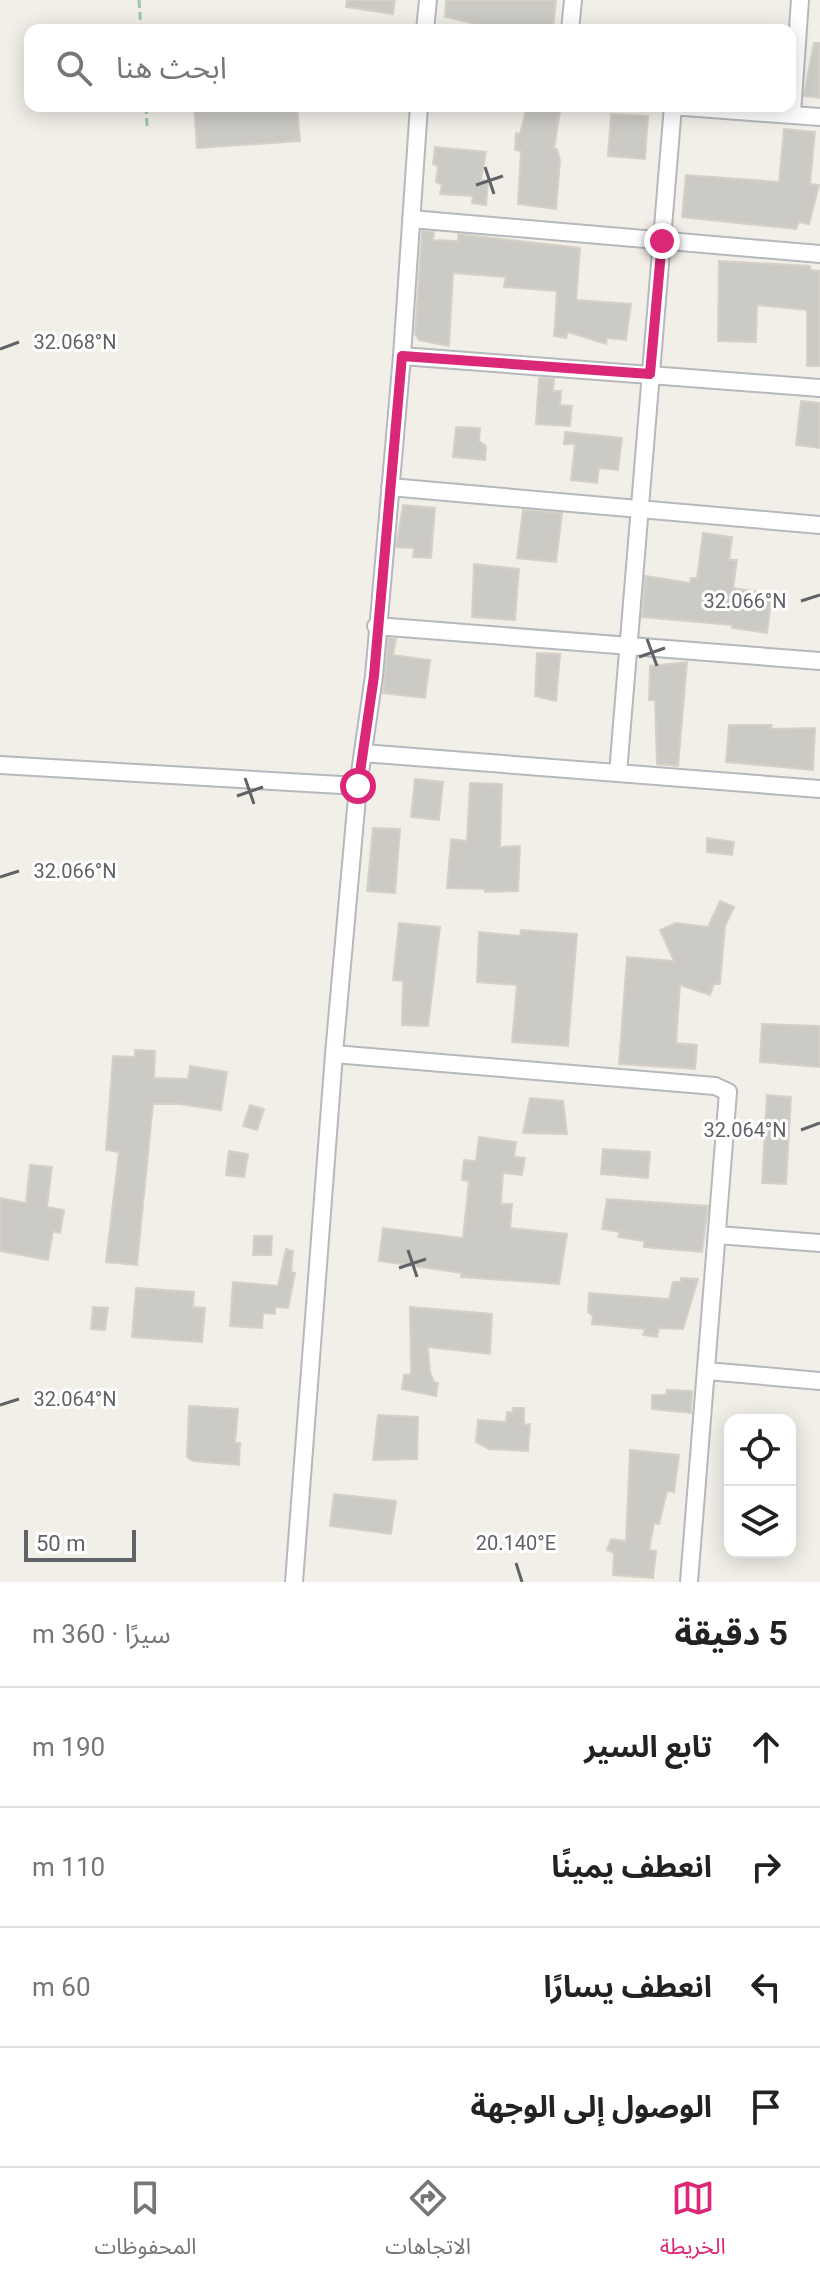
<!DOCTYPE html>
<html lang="ar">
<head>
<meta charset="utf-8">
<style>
  :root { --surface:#fff; --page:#f6f6f6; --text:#222; --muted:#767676; --line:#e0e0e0; --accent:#db2777 }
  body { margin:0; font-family:Roboto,"Noto Sans Arabic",sans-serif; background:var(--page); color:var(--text); direction:rtl }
  .controls { position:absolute; right:24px; bottom:24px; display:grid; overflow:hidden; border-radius:16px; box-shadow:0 4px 20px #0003 }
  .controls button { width:72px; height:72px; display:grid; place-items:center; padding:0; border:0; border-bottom:2px solid var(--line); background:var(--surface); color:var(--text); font:40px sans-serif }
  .scale { position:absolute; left:24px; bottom:20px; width:112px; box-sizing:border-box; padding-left:8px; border:4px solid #5f6368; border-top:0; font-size:22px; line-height:28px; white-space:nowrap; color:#5f6368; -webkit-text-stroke:6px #fff; paint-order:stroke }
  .stop { position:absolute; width:24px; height:24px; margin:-18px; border:6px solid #db2777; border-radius:50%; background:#fff }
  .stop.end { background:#db2777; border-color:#fff; box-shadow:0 2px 8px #0008 }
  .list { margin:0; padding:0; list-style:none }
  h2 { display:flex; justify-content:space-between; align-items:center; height:104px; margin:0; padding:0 32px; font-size:34px }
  h2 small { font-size:26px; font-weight:400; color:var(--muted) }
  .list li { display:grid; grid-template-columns:52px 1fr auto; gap:24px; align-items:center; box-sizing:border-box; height:120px; padding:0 32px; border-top:2px solid var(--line) }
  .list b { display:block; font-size:30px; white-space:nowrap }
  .list em { font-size:26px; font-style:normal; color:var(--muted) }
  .icon { flex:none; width:44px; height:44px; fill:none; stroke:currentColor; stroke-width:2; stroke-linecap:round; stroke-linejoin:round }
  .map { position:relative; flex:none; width:820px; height:1582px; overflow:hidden; direction:ltr }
  .search { position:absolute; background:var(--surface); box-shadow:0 4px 20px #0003; left:24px; right:24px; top:24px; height:88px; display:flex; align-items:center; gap:20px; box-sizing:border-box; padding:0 28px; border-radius:16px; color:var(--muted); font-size:30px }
  .sheet { height:584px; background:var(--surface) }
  nav { display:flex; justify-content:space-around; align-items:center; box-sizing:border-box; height:112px; border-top:2px solid var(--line); background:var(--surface); font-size:22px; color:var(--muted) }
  nav a { display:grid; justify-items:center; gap:4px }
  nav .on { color:var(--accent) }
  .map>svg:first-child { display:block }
  .building { fill:#cccac5; stroke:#d6d1c6; stroke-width:2 }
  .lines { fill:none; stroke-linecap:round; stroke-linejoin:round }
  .street-casing { stroke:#b5b8bc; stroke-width:20 }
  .path { stroke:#9cc7a9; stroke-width:3; stroke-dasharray:8 4; stroke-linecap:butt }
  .street { stroke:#fff; stroke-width:16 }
  .route { stroke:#db2777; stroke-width:10 }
  .ticks { fill:none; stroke:#5f6368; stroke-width:3 }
  .ticks-label { font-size:20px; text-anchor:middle; fill:#5f6368; stroke:#fff; stroke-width:6; stroke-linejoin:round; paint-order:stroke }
</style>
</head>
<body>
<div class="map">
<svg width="820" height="1582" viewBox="0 0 820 1582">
  <rect width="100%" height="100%" fill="#f1efe8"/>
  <path class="building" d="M 347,0 L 395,0 L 393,14 L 346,7 Z
    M 446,0 L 556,0 L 553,30 L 495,28 L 445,17 Z
    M 814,43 L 820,43 L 820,98 L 804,96 Z
    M 194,106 L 297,106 L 300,141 L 197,148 Z
    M 527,106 L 560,111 L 554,149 L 557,149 L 560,160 L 556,209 L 518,204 L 521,151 L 515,150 L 516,133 L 520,134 Z
    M 611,114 L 648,116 L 645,159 L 608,156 Z
    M 784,129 L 815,132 L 810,184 L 819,185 L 809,224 L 799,222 L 796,229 L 682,217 L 686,175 L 779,182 Z
    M 435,147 L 486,152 L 481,180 L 488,181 L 486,205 L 472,203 L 473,196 L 440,194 L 442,185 L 436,182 L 438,166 L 433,164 Z
    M 422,231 L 434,232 L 433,240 L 458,241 L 458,234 L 580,248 L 576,300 L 631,304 L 626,340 L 607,338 L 606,344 L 568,332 L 566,338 L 554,336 L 557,291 L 504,287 L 506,277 L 453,273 L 449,346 L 419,340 L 415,334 Z
    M 719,261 L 810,266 L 810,270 L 820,271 L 820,366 L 807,366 L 807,310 L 757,305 L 756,342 L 718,341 Z
    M 539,378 L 554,379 L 553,391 L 561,391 L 560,405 L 572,406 L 570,426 L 536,424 Z
    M 801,401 L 820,403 L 820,448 L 796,445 Z
    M 456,427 L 480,428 L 479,441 L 486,446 L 485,460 L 453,457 Z
    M 565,432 L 622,438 L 618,470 L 599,468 L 597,483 L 571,480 L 575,444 L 564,444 Z
    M 403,505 L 435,508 L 431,558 L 413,557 L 414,548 L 396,547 Z
    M 523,510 L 562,513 L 556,562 L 517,558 Z
    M 703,533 L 732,537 L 729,560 L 737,560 L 733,588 L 772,594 L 767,633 L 732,628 L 732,625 L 642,617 L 645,576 L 690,583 L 691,578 L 697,578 Z
    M 474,564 L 519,569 L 515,620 L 472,617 Z
    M 388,638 L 396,639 L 393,655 L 430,660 L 425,698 L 383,693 Z
    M 537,653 L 560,654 L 556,701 L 535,696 Z
    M 687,662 L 678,766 L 657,764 L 655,700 L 649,700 L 650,666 Z
    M 729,725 L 772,725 L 771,729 L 815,728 L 813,770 L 726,762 Z
    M 415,779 L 443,782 L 439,820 L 411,817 Z
    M 470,783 L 502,784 L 500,847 L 520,846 L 518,891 L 485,892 L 485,889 L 447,888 L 451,839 L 467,841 Z
    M 373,828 L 400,829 L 395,893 L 367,891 Z
    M 707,838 L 734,842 L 732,855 L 707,852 Z
    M 720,901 L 734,907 L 725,926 L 720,984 L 714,984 L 710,995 L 680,985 L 676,1043 L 697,1045 L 695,1069 L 619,1064 L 627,957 L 674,961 L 660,930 L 676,923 L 708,927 Z
    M 399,923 L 440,927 L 428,1026 L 402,1025 L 403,981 L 393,980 Z
    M 521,930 L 577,934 L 568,1046 L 512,1042 L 517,985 L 477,982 L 479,932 L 520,936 Z
    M 762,1024 L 820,1026 L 820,1067 L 760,1062 Z
    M 135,1050 L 155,1051 L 154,1078 L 188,1079 L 190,1066 L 227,1072 L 221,1110 L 179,1104 L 153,1104 L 137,1265 L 106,1262 L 119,1152 L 106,1150 L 113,1056 L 135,1057 Z
    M 767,1095 L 791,1097 L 786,1184 L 762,1183 Z
    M 530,1098 L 563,1101 L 567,1134 L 523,1133 Z
    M 250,1105 L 264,1109 L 257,1130 L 243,1126 Z
    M 479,1137 L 516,1142 L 514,1157 L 525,1158 L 522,1175 L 503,1173 L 501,1204 L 512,1204 L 510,1228 L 567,1234 L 559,1284 L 461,1277 L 462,1273 L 379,1261 L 383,1228 L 463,1238 L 469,1181 L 462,1180 L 464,1160 L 476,1161 Z
    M 603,1149 L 650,1152 L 648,1178 L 601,1174 Z
    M 229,1151 L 248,1154 L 244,1177 L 226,1175 Z
    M 30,1165 L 52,1167 L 47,1207 L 64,1210 L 60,1233 L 53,1231 L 48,1260 L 0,1251 L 0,1198 L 26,1203 Z
    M 607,1199 L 708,1206 L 702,1252 L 644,1247 L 644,1241 L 618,1237 L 620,1232 L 602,1229 Z
    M 254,1236 L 272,1236 L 271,1255 L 253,1255 Z
    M 286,1249 L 293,1251 L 291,1272 L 295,1273 L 288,1308 L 275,1307 L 275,1314 L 263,1313 L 262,1328 L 230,1326 L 233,1282 L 278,1286 Z
    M 681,1278 L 698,1279 L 683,1329 L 659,1328 L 657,1337 L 643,1335 L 645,1329 L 592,1324 L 593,1316 L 588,1312 L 589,1293 L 669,1299 L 673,1282 L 681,1282 Z
    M 136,1288 L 194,1292 L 193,1307 L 205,1308 L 202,1342 L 132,1337 Z
    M 93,1307 L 108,1308 L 105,1330 L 91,1329 Z
    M 410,1307 L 492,1314 L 490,1354 L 428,1347 L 430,1372 L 434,1382 L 438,1383 L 436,1396 L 402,1389 L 404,1375 L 411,1374 Z
    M 667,1390 L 692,1391 L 691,1413 L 652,1409 L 652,1395 L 666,1395 Z
    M 189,1406 L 238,1409 L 235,1443 L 240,1443 L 239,1465 L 193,1461 L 187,1457 Z
    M 513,1408 L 524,1408 L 524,1425 L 530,1424 L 528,1451 L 489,1449 L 476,1442 L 478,1420 L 506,1422 L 507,1412 L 512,1413 Z
    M 378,1415 L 418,1417 L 417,1459 L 373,1460 Z
    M 630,1450 L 679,1455 L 674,1492 L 667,1491 L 659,1524 L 654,1523 L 649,1550 L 656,1551 L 653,1578 L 613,1575 L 614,1553 L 607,1550 L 611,1539 L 626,1541 Z
    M 334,1494 L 396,1501 L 391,1534 L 330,1526 Z"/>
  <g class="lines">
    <defs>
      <path id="street" d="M 425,30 L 428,0
        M 570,30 L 573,0
        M 671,106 L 820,117
        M 792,113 L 800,0
        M 411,219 L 820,254
        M 402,356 L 820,388
        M 390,487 L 820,525
        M 376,626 L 820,661
        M 363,753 L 820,789
        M 0,765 L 358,786
        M 618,773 L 673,106
        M 334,1054 L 715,1086 L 728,1092 L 689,1582
        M 718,1235 L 820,1243
        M 707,1371 L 820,1381
        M 294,1582 L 334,1054 L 358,786 L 374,676 L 402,356 L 419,106"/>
    </defs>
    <use href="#street" class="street-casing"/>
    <path class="path" d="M 139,0 L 141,30
      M 146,106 L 147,126"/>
    <use href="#street" class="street"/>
  </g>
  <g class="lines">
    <path class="route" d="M 358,786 L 374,676 L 402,356 L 650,374 L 662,241"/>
  </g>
  <path class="ticks" d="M 485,167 L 494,194M 476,185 L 503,176M 0,349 L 19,342M 801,601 L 820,595M 647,639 L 657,666M 639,657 L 665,648M 245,778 L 254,804M 237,796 L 263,787M 0,877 L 19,871M 801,1130 L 820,1123M 408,1250 L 417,1277M 399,1268 L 426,1259M 0,1405 L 19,1399M 516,1563 L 522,1582"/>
  <g class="ticks-label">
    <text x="75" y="349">32.068°N</text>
    <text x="745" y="608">32.066°N</text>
    <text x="75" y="878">32.066°N</text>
    <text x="745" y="1137">32.064°N</text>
    <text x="75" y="1406">32.064°N</text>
    <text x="516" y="1550">20.140°E</text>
  </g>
</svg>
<div class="controls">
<button><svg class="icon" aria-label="locate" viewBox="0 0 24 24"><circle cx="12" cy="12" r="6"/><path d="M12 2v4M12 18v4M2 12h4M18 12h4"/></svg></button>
<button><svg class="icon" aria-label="layers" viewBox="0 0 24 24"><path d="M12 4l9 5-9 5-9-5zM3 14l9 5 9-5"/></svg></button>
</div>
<div class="scale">50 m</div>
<div class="stop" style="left:358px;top:786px"></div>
<div class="stop end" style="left:662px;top:241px"></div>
<div class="search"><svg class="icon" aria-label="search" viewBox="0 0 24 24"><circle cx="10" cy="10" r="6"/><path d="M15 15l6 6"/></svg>ابحث هنا</div>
</div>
<section class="sheet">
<h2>5 دقيقة<small>سيرًا · 360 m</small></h2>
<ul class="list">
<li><svg class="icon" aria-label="ahead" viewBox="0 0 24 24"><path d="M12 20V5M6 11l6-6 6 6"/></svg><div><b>تابع السير</b></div><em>190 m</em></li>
<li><svg class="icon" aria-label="right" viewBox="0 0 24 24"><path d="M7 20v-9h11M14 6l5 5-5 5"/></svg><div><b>انعطف يمينًا</b></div><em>110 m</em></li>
<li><svg class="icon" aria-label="left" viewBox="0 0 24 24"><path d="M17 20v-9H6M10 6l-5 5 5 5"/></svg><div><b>انعطف يسارًا</b></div><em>60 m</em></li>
<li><svg class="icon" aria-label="arrive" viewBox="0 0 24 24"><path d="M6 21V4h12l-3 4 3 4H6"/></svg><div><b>الوصول إلى الوجهة</b></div></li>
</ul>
</section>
<nav>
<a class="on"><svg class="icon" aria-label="map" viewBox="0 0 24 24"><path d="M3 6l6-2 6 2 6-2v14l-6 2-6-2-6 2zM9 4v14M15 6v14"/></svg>الخريطة</a>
<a><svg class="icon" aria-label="directions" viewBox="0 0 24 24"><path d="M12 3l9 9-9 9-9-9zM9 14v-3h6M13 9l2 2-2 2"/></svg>الاتجاهات</a>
<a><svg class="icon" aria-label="saved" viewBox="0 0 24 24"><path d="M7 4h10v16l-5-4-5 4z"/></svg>المحفوظات</a>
</nav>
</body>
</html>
